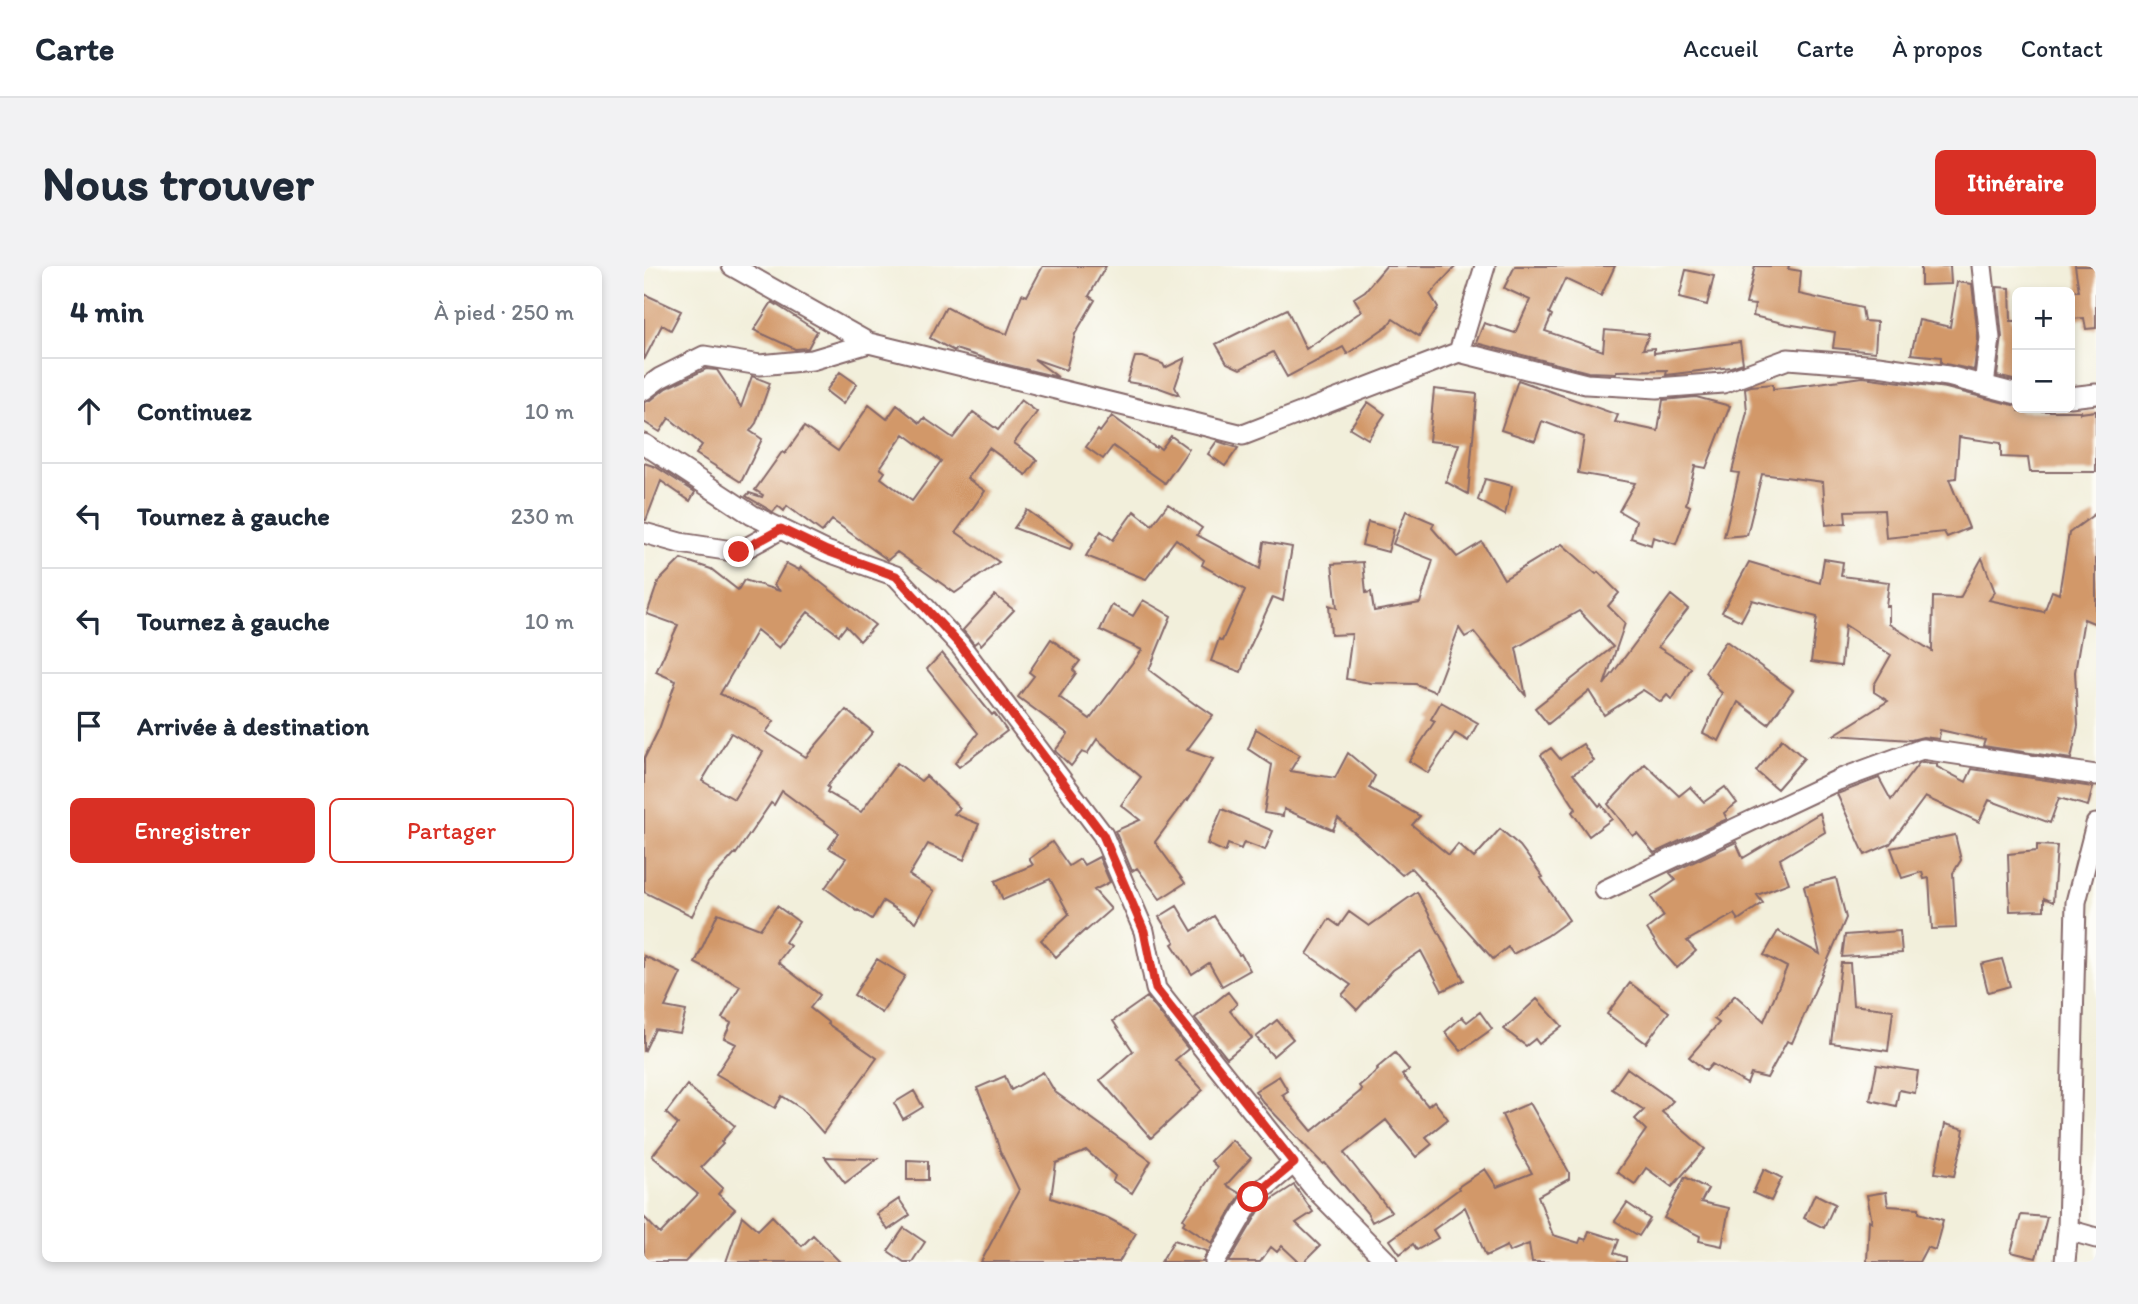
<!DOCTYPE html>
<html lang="fr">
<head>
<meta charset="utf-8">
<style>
  :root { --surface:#fff; --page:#f2f2f3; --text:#1f2937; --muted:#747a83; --line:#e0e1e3; --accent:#d93025 }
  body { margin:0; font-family:Itim,sans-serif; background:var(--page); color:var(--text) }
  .controls { position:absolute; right:21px; top:21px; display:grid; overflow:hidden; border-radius:10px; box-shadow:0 4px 10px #0003 }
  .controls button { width:63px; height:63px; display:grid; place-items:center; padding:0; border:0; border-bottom:2px solid var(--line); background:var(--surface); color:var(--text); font:35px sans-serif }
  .stop { position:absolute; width:21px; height:21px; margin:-16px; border:5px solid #d93025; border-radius:50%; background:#fff }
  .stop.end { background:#d93025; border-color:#fff; box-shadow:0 2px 7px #0008 }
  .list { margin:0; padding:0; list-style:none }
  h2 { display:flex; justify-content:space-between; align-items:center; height:91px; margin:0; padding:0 28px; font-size:30px }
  h2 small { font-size:23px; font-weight:400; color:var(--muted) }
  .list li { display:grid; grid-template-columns:46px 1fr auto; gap:21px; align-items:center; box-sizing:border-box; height:105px; padding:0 28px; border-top:2px solid var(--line) }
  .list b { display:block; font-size:26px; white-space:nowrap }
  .list em { font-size:23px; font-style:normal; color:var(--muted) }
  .actions { display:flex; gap:14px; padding:21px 28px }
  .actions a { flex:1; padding:16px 0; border:2px solid var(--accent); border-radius:10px; text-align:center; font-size:24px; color:var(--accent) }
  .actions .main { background:var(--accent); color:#fff }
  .icon { flex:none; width:38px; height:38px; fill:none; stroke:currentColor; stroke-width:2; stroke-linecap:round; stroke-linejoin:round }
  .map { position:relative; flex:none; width:1452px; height:996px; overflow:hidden; border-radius:10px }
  header { display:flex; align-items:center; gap:42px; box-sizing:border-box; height:98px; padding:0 35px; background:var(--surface); border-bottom:2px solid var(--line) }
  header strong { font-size:33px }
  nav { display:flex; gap:38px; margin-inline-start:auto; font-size:24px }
  .intro { display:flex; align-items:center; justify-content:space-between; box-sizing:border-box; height:168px; padding:0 42px }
  h1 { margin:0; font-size:49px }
  .button { padding:18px 32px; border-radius:10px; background:var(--accent); color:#fff; font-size:24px; font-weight:700 }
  main { display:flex; gap:42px; padding:0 42px }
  aside { flex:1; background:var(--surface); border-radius:10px; box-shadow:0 4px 10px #0003 }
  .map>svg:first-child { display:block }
  .building { fill:#d29869; fill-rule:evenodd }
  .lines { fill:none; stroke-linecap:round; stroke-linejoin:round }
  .minor-casing { stroke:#856869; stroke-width:23 }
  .minor { stroke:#fff; stroke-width:19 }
  .route { stroke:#d93025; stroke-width:9 }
</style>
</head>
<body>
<header>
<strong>Carte</strong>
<nav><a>Accueil</a><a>Carte</a><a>À propos</a><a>Contact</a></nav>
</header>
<div class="intro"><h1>Nous trouver</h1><a class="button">Itinéraire</a></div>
<main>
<aside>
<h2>4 min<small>À pied · 250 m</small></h2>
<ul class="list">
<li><svg class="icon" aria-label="ahead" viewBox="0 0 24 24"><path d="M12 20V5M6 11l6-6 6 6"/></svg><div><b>Continuez</b></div><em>10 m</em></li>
<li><svg class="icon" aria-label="left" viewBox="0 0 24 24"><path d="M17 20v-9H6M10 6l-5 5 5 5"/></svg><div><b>Tournez à gauche</b></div><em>230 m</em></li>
<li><svg class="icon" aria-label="left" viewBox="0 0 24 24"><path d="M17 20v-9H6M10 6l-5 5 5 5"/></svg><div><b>Tournez à gauche</b></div><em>10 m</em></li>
<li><svg class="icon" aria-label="arrive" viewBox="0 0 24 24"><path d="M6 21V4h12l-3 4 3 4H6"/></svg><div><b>Arrivée à destination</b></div></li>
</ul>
<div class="actions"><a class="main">Enregistrer</a><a>Partager</a></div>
</aside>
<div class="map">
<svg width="1452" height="996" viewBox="0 0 1452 996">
  <rect width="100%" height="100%" fill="#fdfcf7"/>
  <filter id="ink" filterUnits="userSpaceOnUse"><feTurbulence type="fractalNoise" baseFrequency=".0143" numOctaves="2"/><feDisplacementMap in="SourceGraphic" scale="14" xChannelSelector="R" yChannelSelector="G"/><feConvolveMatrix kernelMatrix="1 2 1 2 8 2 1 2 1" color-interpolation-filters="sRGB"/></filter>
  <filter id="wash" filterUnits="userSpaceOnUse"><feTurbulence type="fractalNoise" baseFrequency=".00686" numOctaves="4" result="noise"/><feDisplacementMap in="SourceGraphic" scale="28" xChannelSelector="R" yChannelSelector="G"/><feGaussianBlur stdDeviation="1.57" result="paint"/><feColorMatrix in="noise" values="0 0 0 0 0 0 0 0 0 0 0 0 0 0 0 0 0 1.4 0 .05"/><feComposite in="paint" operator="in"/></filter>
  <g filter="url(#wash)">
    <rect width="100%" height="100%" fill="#f2efdb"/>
    <g id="blocks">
      <path class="building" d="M 399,0 L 462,0 L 445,30 L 451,34 L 431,68 L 422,104 L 390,93 L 414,111 L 356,97 L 311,83 L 310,85 L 286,72 L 302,41 L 340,61 L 363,68 L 378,28 L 383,30 Z
        M 742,0 L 812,0 L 786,28 L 794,41 L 775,70 L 749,53 L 743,60 L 703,88 L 699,81 L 643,111 L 629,86 L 596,103 L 583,97 L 572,78 L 643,43 L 662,83 L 718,45 L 710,32 L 721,25 Z
        M 871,0 L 971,0 L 957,30 L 921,13 L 905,47 L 908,49 L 901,65 L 959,85 L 961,64 L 1005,68 L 999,83 L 1010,82 L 1010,87 L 1096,76 L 1099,97 L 1087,101 L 1022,109 L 1023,104 L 972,105 L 972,107 L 944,106 L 832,77 L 840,57 L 871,67 L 886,34 L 860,22 Z
        M 1111,0 L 1145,0 L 1144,3 L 1157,5 L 1155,28 L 1218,42 L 1220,55 L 1233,56 L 1231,86 L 1189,82 L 1191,66 L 1143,58 L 1109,50 L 1111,39 L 1102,38 Z
        M 1277,0 L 1306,0 L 1307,18 L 1277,19 Z
        M 1431,0 L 1452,0 L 1452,62 L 1442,63 L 1440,52 L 1426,53 L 1426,25 L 1435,25 Z
        M 1042,4 L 1070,10 L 1063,39 L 1035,32 Z
        M 1313,16 L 1328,18 L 1334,72 L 1330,104 L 1297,97 L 1297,91 L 1267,88 L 1275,54 L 1306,61 Z
        M 1353,21 L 1366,22 L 1367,55 L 1373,55 L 1373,115 L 1353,110 L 1358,71 Z
        M 0,28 L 37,45 L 27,64 L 18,59 L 0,94 Z
        M 128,36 L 173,65 L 164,82 L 151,83 L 110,64 Z
        M 491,91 L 499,91 L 519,98 L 521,102 L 541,92 L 531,121 L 535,129 L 513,121 L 483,116 Z
        M 62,103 L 73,104 L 97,141 L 108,110 L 126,117 L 112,157 L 106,165 L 118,173 L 97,216 L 52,188 L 58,179 L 25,152 L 16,166 L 0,156 L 0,136 L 7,134 L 22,122 Z
        M 196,106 L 213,118 L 199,138 L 182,125 Z
        M 1219,111 L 1302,122 L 1373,140 L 1375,145 L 1436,145 L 1436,147 L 1452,145 L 1452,206 L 1386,206 L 1384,192 L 1357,191 L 1357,177 L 1315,171 L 1312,212 L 1305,213 L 1325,262 L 1303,271 L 1300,266 L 1242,272 L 1240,244 L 1201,245 L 1202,257 L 1182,259 L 1179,216 L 1118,208 L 1103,269 L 1080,271 L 1095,207 L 1088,206 L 1103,146 L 1101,122 L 1107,120 L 1129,118 L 1129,123 Z
        M 874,114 L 974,149 L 971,156 L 1014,165 L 1019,134 L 1052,131 L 1086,140 L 1062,202 L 1051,200 L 1042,238 L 1046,240 L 1032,278 L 1009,271 L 1007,279 L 987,272 L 992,255 L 975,245 L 991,217 L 934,207 L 940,171 L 898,155 L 891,175 L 857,164 Z
        M 790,123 L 833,128 L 824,228 L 802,216 L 815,178 L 785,175 Z
        M 377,134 L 393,146 L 370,177 L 393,194 L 382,209 L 345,182 L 323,212 L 341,225 L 312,266 L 355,296 L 311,327 L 253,286 L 244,294 L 188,254 L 178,266 L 143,240 L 140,245 L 134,240 L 129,246 L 102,230 L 105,227 L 118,231 L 119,229 L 111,224 L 138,186 L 141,188 L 160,161 L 194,185 L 225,139 L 243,153 L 253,139 L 276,157 L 280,152 L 309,172 L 329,146 L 354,164 ZM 260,168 L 297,195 L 268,235 L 237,212 L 241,206 L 236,202 Z
        M 724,136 L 741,148 L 724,173 L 706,162 Z
        M 468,150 L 512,182 L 513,180 L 517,183 L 527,170 L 545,183 L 521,217 L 469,180 L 459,193 L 442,181 L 454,164 L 456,166 Z
        M 573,175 L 594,182 L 581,200 L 564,188 Z
        M 0,197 L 12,201 L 51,226 L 46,235 L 17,215 L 2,254 L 0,254 Z
        M 841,213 L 868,220 L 861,249 L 834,234 Z
        M 524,238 L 558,262 L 553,269 L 616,303 L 620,276 L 648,281 L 639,335 L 629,331 L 604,385 L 597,406 L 567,395 L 575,373 L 578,375 L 601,324 L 558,299 L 560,294 L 532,273 L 502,313 L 442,290 L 457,265 L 469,274 L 490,245 L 508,259 Z
        M 383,244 L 429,277 L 426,283 L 370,262 Z
        M 762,245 L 790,257 L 788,262 L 813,291 L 838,276 L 860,313 L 918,278 L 952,308 L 954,306 L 975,327 L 964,340 L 981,357 L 960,419 L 1027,329 L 1044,343 L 1014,381 L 1047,402 L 1028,434 L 1023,429 L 1017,436 L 999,424 L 960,449 L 945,425 L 904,458 L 891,442 L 969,381 L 935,345 L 872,382 L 882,430 L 830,366 L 821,371 L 815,362 L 791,426 L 772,418 L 727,417 L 702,413 L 708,368 L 687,369 L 685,339 L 693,342 L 688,298 L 719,296 L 722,327 L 727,326 L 730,345 L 776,337 L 789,294 L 749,278 Z
        M 1452,247 L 1452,358 L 1440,353 L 1431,406 L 1434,460 L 1427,493 L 1339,480 L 1341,474 L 1296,464 L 1295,473 L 1279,471 L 1267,474 L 1190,469 L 1244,435 L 1230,426 L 1230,419 L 1247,389 L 1201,359 L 1197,400 L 1167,396 L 1173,351 L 1108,334 L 1097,355 L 1078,346 L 1105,296 L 1176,317 L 1180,293 L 1199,296 L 1197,310 L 1245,316 L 1242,340 L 1245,340 L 1245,358 L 1288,385 L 1289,331 L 1316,332 L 1338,292 L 1351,326 L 1345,334 L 1400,346 L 1408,325 L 1415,328 L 1425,267 Z
        M 724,256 L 750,263 L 744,286 L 718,279 Z
        M 37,293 L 67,303 L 94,324 L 100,314 L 136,325 L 130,319 L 142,297 L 155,304 L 157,301 L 231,359 L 216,375 L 202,360 L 195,369 L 164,346 L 135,382 L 113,364 L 76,428 L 112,444 L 130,455 L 122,466 L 162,491 L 202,444 L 229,466 L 183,520 L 185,522 L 183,526 L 217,546 L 253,497 L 277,515 L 282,510 L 316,542 L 310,548 L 335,558 L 320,594 L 284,578 L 265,609 L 290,625 L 272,656 L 239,635 L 228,653 L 214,644 L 213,645 L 181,622 L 202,592 L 185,582 L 195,567 L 138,525 L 130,539 L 127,537 L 92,588 L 91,587 L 64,617 L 48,650 L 0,626 L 0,493 L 15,463 L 32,415 L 12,406 L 34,359 L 3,348 L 14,316 ZM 87,467 L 119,486 L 90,533 L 58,515 Z
        M 351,329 L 370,344 L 337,379 L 334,375 L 330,378 L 319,364 Z
        M 499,334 L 527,350 L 505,404 L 552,439 L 553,438 L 569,449 L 543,484 L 569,493 L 544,534 L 543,533 L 511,576 L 541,617 L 516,633 L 493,602 L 488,605 L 471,565 L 496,554 L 477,539 L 497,511 L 453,473 L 443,488 L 438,486 L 427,500 L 411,485 L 424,468 L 374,431 L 390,410 L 385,406 L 407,373 L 436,395 L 429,404 L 432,407 L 415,431 L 446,453 L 498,384 L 456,364 L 468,339 L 489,350 Z
        M 1082,375 L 1149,424 L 1124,458 L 1094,436 L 1075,475 L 1059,467 L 1078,427 L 1071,421 L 1072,419 L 1061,406 Z
        M 298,387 L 348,449 L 350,447 L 363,465 L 315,501 L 311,497 L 334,467 L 283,403 Z
        M 797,436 L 834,457 L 824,475 L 811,467 L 784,507 L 765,495 L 791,455 L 787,453 Z
        M 612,463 L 656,489 L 646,505 L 691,512 L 704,487 L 731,510 L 725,522 L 776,550 L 768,559 L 805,589 L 814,578 L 830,592 L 856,563 L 876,580 L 899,611 L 897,612 L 925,654 L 903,670 L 869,688 L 864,681 L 849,693 L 767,602 L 758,609 L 694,552 L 689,564 L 640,543 L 639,550 L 620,547 L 628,499 L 604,483 Z
        M 1138,473 L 1160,492 L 1133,523 L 1112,505 Z
        M 939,478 L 950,495 L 929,508 L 955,540 L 957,538 L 968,553 L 945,570 L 928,546 L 932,543 L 897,489 L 907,482 L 916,493 Z
        M 1279,496 L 1293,498 L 1293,501 L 1322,516 L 1328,503 L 1449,521 L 1444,540 L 1415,532 L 1406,557 L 1345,534 L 1335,556 L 1281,531 L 1246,578 L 1221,589 L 1193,528 L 1235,512 L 1247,534 L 1275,497 Z
        M 1001,498 L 1035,530 L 1046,521 L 1060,536 L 1081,521 L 1093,537 L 1080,547 L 1083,553 L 1010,587 L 993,567 L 989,570 L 964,538 Z
        M 578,543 L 629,565 L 621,584 L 600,576 L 597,583 L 584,578 L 581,586 L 563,578 Z
        M 1176,547 L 1181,566 L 1136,593 L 1145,617 L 1113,629 L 1119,637 L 1094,654 L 1090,648 L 1043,675 L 1052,685 L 1033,702 L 1016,683 L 1003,663 L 1020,650 L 1007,631 L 1032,614 L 1026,607 L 1092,576 L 1099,592 Z
        M 1311,569 L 1317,594 L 1309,607 L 1312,662 L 1288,663 L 1285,612 L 1280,613 L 1278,606 L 1258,612 L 1247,582 Z
        M 408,576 L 425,600 L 436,593 L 440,599 L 455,591 L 466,616 L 450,624 L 467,643 L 442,665 L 441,664 L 412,691 L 397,674 L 425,648 L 406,613 L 359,634 L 351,615 L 389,599 L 385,593 Z
        M 1393,579 L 1413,580 L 1409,636 L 1400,632 L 1400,644 L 1366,645 L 1364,588 L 1393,585 Z
        M 1192,612 L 1202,652 L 1148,777 L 1143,775 L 1123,812 L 1107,808 L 1103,818 L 1068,798 L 1062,805 L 1045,791 L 1075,757 L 1070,753 L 1091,729 L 1120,755 L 1143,701 L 1120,689 L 1134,665 L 1176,688 L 1160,620 Z
        M 773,626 L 820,714 L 798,725 L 777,685 L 749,704 L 713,744 L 698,729 L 707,719 L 663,688 L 685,653 L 695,660 L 705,646 L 725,660 Z
        M 133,640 L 155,656 L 141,676 L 146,680 L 134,696 L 176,729 L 166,742 L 185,757 L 184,758 L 233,792 L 179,867 L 158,843 L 138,830 L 131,842 L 72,808 L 92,778 L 80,772 L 87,757 L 78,752 L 96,720 L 51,697 L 74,647 L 116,663 Z
        M 533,640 L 548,665 L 570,650 L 595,689 L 597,688 L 606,704 L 578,720 L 565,697 L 548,708 L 528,678 L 531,676 L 515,651 Z
        M 1256,665 L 1258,687 L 1198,691 L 1201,669 Z
        M 0,690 L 37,707 L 21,741 L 42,745 L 36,767 L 11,763 L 0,786 Z
        M 233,693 L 261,710 L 238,747 L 210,729 Z
        M 1358,693 L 1366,720 L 1344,726 L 1337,698 Z
        M 1197,697 L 1206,697 L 1209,739 L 1249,744 L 1244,785 L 1187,777 Z
        M 986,717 L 1025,746 L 1002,777 L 963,748 Z
        M 584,726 L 593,738 L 586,745 L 608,772 L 583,792 L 551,752 Z
        M 503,731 L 544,783 L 531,794 L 559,824 L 507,872 L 456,814 L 489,785 L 469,755 Z
        M 893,733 L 918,760 L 895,778 L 891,773 L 882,780 L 860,763 Z
        M 836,746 L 848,763 L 817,785 L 801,766 L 818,751 L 823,756 Z
        M 633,754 L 649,773 L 629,790 L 612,771 Z
        M 751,787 L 765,804 L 758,809 L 784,840 L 790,835 L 804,853 L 782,871 L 788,878 L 772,891 L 742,854 L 700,887 L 747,946 L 728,956 L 724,948 L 681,897 L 679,898 L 619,836 L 611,825 L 635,810 L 644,825 L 638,829 L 668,865 L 718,824 L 715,820 L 734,804 L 733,802 Z
        M 1233,799 L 1274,805 L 1271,827 L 1255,824 L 1252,840 L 1226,834 Z
        M 983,802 L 1029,835 L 1018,846 L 1061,883 L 1028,921 L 1002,902 L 991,918 L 973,906 L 1002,864 L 991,853 L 1000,844 L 968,823 Z
        M 399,806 L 411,826 L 507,895 L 488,927 L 469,915 L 471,910 L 443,885 L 412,897 L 407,932 L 464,952 L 492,967 L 475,996 L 337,996 L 375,924 L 356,885 L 346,853 L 333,822 L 361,810 L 367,824 Z
        M 43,819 L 91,860 L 77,876 L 79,878 L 57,901 L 79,922 L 74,928 L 91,943 L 41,996 L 0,996 L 0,951 L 16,968 L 54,928 L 8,890 L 34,858 L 22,847 Z
        M 270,825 L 279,841 L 259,853 L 250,837 Z
        M 886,837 L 925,906 L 925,913 L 894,930 L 909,969 L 935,977 L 937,972 L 942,974 L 945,965 L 975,974 L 970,987 L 982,991 L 982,996 L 888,996 L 885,978 L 865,986 L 863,980 L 842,990 L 821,941 L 789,964 L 794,972 L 773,984 L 769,978 L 756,988 L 746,974 L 815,923 L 814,921 L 841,903 L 853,921 L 888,907 L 872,879 L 858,849 Z
        M 1301,858 L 1320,863 L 1319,869 L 1320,870 L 1310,910 L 1291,907 Z
        M 588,874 L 607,892 L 582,919 L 597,928 L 568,977 L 539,958 L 541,955 L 539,953 L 573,901 L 567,895 Z
        M 181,891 L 233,893 L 201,917 Z
        M 263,894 L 284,895 L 284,914 L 263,914 Z
        M 1120,903 L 1138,912 L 1127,935 L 1109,927 Z
        M 1041,911 L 1064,923 L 1057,936 L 1085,942 L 1078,980 L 1055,975 L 1056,970 L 1020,952 Z
        M 650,919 L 669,946 L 652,957 L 676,980 L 660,996 L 655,996 L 638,980 L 633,986 L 627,981 L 616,996 L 585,996 L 618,940 Z
        M 1242,926 L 1244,940 L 1275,942 L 1275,947 L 1299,954 L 1291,984 L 1283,981 L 1275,996 L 1223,996 L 1225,954 L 1228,956 L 1223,929 Z
        M 1171,928 L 1191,938 L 1180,962 L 1160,952 Z
        M 255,933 L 266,949 L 244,964 L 233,948 Z
        M 983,937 L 1006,953 L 995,970 L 971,955 Z
        M 1377,949 L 1403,951 L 1392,992 L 1367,986 Z
        M 98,950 L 114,964 L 128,950 L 158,980 L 169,969 L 196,996 L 82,996 Z
        M 260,962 L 281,976 L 268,996 L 260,996 L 244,985 Z
        M 530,974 L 563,985 L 559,996 L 517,996 Z"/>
    </g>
  </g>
  <g filter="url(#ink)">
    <use href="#blocks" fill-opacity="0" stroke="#856869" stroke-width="2"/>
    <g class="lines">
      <defs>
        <path id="minor" d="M 88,0 L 225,77 L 599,169 L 815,86 L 942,118 L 1013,122 L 1079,117 L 1144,93 L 1234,100 L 1304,110 L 1373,128
          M 1338,0 L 1346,72 L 1340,119
          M 815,86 L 841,0
          M 0,124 L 16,112 L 60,90 L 116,99 L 168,94 L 225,77
          M 1426,131 L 1452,128
          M 0,178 L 108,249 L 182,285 L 252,310 L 316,379 L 459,569 L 500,665 L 512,723 L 669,921 L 743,996
          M 0,267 L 36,277 L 95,286 L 137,263
          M 961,624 L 1194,514 L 1278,483 L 1452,509
          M 1424,964 L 1452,972
          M 571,996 L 609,931 L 650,897
          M 1421,996 L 1424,964 L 1432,636 L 1452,558"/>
      </defs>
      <use href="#minor" class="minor-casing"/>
      <use href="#minor" class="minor"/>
    </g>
  </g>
  <g class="lines" filter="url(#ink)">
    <path class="route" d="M 95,286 L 137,263 L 183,285 L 252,310 L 316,379 L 459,569 L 500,665 L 512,723 L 650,897 L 609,931"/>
  </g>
</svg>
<div class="controls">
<button>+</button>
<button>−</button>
</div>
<div class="stop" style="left:609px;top:931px"></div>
<div class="stop end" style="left:95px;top:286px"></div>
</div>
</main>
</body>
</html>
